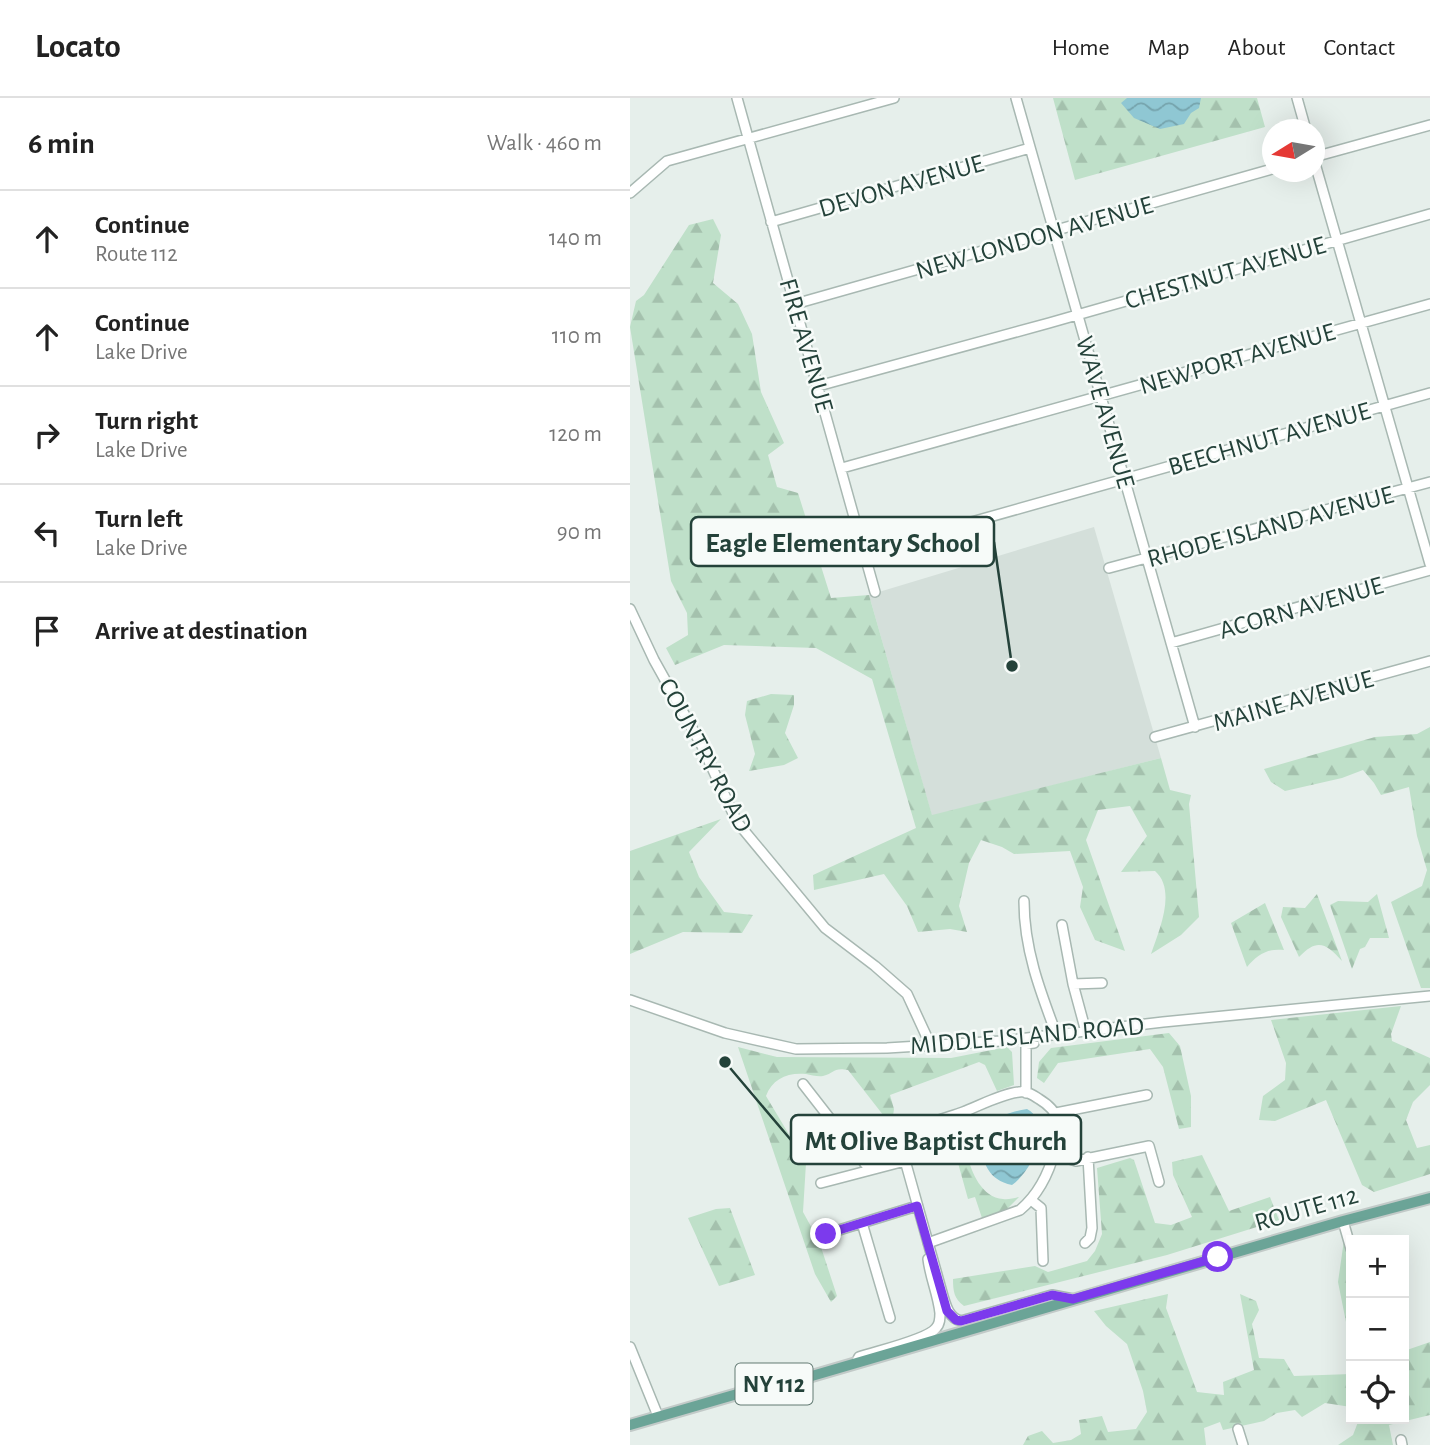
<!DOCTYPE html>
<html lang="en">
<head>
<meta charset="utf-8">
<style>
  :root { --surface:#fff; --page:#f6f6f6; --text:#222; --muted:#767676; --line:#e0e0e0 }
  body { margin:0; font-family:"Alegreya Sans",sans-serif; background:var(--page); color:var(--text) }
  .controls { position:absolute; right:21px; bottom:21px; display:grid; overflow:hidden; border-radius:0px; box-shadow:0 7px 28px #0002 }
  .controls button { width:63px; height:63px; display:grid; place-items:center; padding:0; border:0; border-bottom:2px solid var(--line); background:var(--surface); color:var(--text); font:35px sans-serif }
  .compass { position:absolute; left:632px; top:21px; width:63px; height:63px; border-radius:50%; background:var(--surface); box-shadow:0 7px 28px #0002; rotate:259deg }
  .stop { position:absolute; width:21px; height:21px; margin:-16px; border:5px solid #7c3aed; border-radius:50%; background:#fff }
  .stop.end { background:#7c3aed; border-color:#fff; box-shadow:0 2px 7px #0008 }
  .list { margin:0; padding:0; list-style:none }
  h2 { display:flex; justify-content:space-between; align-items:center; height:91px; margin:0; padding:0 28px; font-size:30px }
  h2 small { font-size:23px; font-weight:400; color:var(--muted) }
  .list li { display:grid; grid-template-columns:46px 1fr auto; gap:21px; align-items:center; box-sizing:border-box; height:98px; padding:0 28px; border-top:2px solid var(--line) }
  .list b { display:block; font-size:26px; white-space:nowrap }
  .list p { margin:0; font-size:23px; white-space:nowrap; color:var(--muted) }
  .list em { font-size:23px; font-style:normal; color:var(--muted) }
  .icon { flex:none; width:38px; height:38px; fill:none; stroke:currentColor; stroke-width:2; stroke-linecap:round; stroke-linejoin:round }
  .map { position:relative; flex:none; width:800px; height:1347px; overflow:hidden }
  header { display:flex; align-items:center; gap:42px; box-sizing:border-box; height:98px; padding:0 35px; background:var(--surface); border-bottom:2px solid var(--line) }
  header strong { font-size:33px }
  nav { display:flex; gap:38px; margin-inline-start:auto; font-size:24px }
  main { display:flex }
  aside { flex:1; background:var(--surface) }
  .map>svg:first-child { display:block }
  .built { fill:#d4dfda }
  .forest { fill:url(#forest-firs) }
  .water { fill:url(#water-waves) }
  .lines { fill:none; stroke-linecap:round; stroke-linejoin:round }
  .minor-casing { stroke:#a8b8b2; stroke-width:12 }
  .major-casing { stroke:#c2cac8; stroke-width:14 }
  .minor { stroke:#fff; stroke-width:9 }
  .major { stroke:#6ba497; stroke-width:10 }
  .route { stroke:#7c3aed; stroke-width:9 }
  .labels { text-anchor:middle; stroke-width:5; stroke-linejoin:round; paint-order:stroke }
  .shield { fill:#f7fbf9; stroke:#637a73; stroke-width:2 }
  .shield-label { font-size:24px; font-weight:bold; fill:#24423a }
  .street-label { font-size:26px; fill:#24423a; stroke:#f7fbf9 }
  .leader { fill:none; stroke:#24423a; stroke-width:2.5 }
  .callout-dot { fill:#24423a; stroke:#f7fbf9; stroke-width:2.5 }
  .callout { fill:#f7fbf9; stroke:#24423a; stroke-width:2.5 }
  .callout-label { font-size:28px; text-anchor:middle; font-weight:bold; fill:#24423a }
</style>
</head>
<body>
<header>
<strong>Locato</strong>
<nav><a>Home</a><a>Map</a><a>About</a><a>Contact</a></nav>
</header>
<main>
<aside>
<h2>6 min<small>Walk · 460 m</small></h2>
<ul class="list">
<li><svg class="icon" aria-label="ahead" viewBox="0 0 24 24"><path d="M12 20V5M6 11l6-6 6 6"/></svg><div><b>Continue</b><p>Route 112</p></div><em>140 m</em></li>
<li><svg class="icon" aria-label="ahead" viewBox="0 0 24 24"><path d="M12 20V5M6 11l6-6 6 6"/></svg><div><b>Continue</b><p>Lake Drive</p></div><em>110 m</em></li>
<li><svg class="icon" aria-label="right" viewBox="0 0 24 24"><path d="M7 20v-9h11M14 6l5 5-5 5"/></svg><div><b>Turn right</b><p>Lake Drive</p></div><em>120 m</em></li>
<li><svg class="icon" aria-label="left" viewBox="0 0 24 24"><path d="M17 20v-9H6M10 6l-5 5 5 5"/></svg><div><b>Turn left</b><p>Lake Drive</p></div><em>90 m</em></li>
<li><svg class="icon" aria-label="arrive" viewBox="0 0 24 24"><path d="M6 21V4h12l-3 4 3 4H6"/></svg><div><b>Arrive at destination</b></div></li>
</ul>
</aside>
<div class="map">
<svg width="800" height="1347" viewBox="0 0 800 1347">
  <defs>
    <pattern id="forest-firs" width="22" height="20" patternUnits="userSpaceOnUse" patternTransform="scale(1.75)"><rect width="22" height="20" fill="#bfe0c9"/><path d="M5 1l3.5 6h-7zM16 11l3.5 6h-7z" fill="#a4c1ad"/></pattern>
    <pattern id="water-waves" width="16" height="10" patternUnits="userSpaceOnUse" patternTransform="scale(1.75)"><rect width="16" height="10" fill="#8fc7d3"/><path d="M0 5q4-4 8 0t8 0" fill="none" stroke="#75a3ac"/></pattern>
  </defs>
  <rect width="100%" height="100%" fill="#e6efeb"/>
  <path class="built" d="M 464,429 L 531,660 L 302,718 L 239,497 Z"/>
  <path class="forest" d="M 423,0 L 627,0 L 635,29 L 445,82 Z
    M 83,121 L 91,137 L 83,185 L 108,206 L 122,236 L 131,294 L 154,345 L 138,357 L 147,389 L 168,395 L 201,500 L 239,497 L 302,717 L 531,660 L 540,692 L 561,697 L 559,706 L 569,819 L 551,837 L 521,856 C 529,833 547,792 525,773 L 491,774 L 517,738 L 500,708 L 468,712 L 456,742 L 495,853 L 465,842 L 450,809 L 453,789 L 440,753 L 384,756 L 372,749 L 351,742 L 339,765 L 329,808 L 337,834 L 320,831 L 288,834 L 277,808 L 254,776 L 184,792 L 183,777 L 286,730 L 242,581 L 186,550 L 94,547 L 45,567 L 36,550 L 58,537 L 57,515 L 41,483 L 0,229 L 6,203 L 14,197 L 59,127 Z
    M 141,596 L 164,597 L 164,607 L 155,635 L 168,660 L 154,667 L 119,673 L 125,656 L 115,617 L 117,603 Z
    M 800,629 L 800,890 L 791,890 L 761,804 L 792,788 L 797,772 L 787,738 L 779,689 L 751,697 L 744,685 L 733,672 L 712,680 L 655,693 L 641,684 L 634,671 L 745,639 L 787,636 Z
    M 91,721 L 59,754 L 69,779 L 94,814 L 123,817 L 112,835 L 53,834 L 0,856 L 0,753 Z
    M 687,796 L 712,863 C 696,845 687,840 669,859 L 651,819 L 653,809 L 675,810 Z
    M 747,796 L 759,840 L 740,840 L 735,849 L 730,851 L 722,871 L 700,807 L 708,803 L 738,804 Z
    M 635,805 L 654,852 C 637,850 627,857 617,869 L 601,825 Z
    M 771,908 L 761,936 L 762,943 L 800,960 L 800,987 L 783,1004 L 776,1022 L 787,1050 L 800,1047 L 800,1076 L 744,1094 L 732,1087 L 696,1002 L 645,1023 L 629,1022 L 633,998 L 655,982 L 656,965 L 641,922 Z
    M 539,935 L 550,948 L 561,998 L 561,1029 L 549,1031 L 533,969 L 520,951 L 428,965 L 414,985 L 407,980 L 409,964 L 421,950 Z
    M 108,949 L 147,959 L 321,960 L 377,949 L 382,954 L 384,987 L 367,993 L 355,967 L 349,964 L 260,997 L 264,1011 L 263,1018 L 257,1022 L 218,972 C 203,969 205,975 193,978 C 188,979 181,977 176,976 C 158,974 142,981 136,998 L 176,1065 L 173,1114 L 189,1143 L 207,1198 L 201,1204 L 185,1176 Z
    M 331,1025 C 338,1033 335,1046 337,1056 C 341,1074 352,1100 373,1101 C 378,1102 384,1100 389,1099 L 375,1113 L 352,1120 L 345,1099 L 338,1101 L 320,1036 Z
    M 572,1057 L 599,1113 L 640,1099 L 649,1122 L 537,1157 L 334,1208 C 324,1201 323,1193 323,1181 L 405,1168 L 418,1174 L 457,1163 L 465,1153 L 472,1136 L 467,1070 L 500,1060 L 504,1062 L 525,1125 L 541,1127 L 562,1119 L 543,1077 L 542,1064 Z
    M 100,1110 L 125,1177 L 89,1188 L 58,1120 L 86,1111 Z
    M 714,1142 L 721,1168 L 721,1249 L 708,1184 Z
    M 538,1196 L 536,1210 L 567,1294 L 594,1297 L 593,1284 L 624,1272 L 610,1196 L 626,1203 L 629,1212 L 622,1226 L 629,1260 L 654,1261 L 664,1278 L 721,1276 L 721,1309 L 695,1305 L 672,1319 L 665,1312 L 647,1315 L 634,1323 L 593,1332 L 590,1324 L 574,1330 L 576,1347 L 393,1347 L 398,1338 L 412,1333 L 423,1345 L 441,1342 L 451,1336 L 449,1322 L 472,1318 L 478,1334 L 506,1331 L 517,1314 L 513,1293 L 497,1246 L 476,1228 L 464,1213 Z
    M 800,1244 L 800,1317 L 759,1327 L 763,1347 L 708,1347 L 723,1337 L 728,1324 L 727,1321 L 774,1321 L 774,1253 Z"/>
  <path class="water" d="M 497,0 L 571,0 L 569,10 L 561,15 L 554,26 L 530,31 L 504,20 L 491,5 Z
    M 397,1011 C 425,1026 402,1073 382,1087 C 358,1082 353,1065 349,1042 C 358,1021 375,1015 397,1011 Z"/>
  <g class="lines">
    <defs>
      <path id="minor" d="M 107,0 L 245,494
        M 386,0 L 565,629
        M 667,0 L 676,32
        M 684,59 L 800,27
        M 684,62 L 800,466
        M 0,95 L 37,63 L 264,0
        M 141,124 L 400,50
        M 165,206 L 642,71
        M 188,288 L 419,225 L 800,116
        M 212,370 L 800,206
        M 235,454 L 800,295
        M 479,470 L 800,384
        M 0,511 L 24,562 L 72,648 L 107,724 L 195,830 L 245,868 L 277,896 L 301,948
        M 541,545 L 800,472
        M 525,639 L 800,563
        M 394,803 C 394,851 410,893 427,938
        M 432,827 L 443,886 L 456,934
        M 443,886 L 472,885
        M 0,902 L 95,935 L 166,951 L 257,950 L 371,943 L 533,924 L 800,898
        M 173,986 L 240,1072
        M 396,995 L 396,946 L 404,945
        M 426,1015 L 517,997
        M 424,1056 L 446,1063 L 519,1048 L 529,1084
        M 191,1085 L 275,1063
        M 401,1102 L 411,1110 L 413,1163
        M 713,1123 L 721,1151
        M 232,1125 L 260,1220
        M 196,1136 L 287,1108
        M 298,1145 L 390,1112 C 409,1096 419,1075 425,1052 C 432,1029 431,1014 409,1001 C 403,997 397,993 389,994 C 371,996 351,1007 333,1014 C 317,1020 296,1024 284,1036 C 276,1043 275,1056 276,1066 L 313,1198 C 316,1208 319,1220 331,1223 L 422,1197 L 443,1201
        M 455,1145 L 460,1140 L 462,1130 L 458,1059
        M 0,1249 L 28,1318
        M 226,1265 L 229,1259 C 246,1253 297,1242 306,1230 C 310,1226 310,1220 310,1215 C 308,1196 300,1179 298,1161
        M 608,1331 L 613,1347
        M 771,1342 L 772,1347"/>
      <path id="major" d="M 0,1327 L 128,1290 L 175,1280 L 713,1123 L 800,1100"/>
    </defs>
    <use href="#minor" class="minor-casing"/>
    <use href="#major" class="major-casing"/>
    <use href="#minor" class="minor"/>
    <use href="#major" class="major"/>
  </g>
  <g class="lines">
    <path class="route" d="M 196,1136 L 287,1108 L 317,1213 L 326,1222 L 331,1223 L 422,1197 L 443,1201 L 588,1159"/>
  </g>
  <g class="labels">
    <rect class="shield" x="105.5" y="1265.5" width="77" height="41" rx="5"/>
    <g class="shield-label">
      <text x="144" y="1294">NY 112</text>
    </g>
    <g class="street-label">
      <text transform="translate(271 87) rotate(-16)" y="9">DEVON AVENUE</text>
      <text transform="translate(404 139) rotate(-16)" y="9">NEW LONDON AVENUE</text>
      <text transform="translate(595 174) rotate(-16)" y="9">CHESTNUT AVENUE</text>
      <text transform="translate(177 247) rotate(74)" y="9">FIRE AVENUE</text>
      <text transform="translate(607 260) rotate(-16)" y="9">NEWPORT AVENUE</text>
      <text transform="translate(476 314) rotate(74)" y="9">WAVE AVENUE</text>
      <text transform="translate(639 340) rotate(-16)" y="9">BEECHNUT AVENUE</text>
      <text transform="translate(640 428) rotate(-15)" y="9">RHODE ISLAND AVENUE</text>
      <text transform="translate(671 509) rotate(-16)" y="9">ACORN AVENUE</text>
      <text transform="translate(663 602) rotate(-16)" y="9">MAINE AVENUE</text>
      <text transform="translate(76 657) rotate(62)" y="9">COUNTRY ROAD</text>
      <text transform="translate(397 937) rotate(-5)" y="9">MIDDLE ISLAND ROAD</text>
      <text transform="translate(676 1110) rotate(-16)" y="9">ROUTE 112</text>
    </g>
  </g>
  <path class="leader" d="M382 568L364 444M95 964L161 1042"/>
  <g class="callout-dot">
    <circle cx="382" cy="568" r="7"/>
    <circle cx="95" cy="964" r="7"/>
  </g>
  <g class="callout">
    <rect x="61" y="419" width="303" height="49" rx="7"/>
    <rect x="161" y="1017" width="290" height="49" rx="7"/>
  </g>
  <g class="callout-label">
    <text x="213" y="454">Eagle Elementary School</text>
    <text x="306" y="1052">Mt Olive Baptist Church</text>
  </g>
</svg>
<div class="controls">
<button>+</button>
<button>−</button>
<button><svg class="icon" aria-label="locate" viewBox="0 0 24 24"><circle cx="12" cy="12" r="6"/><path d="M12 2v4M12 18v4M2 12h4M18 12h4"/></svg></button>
</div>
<svg class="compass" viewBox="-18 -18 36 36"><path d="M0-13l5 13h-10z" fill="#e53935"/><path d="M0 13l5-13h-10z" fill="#767676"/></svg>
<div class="stop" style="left:588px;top:1159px"></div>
<div class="stop end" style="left:196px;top:1136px"></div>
</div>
</main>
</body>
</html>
